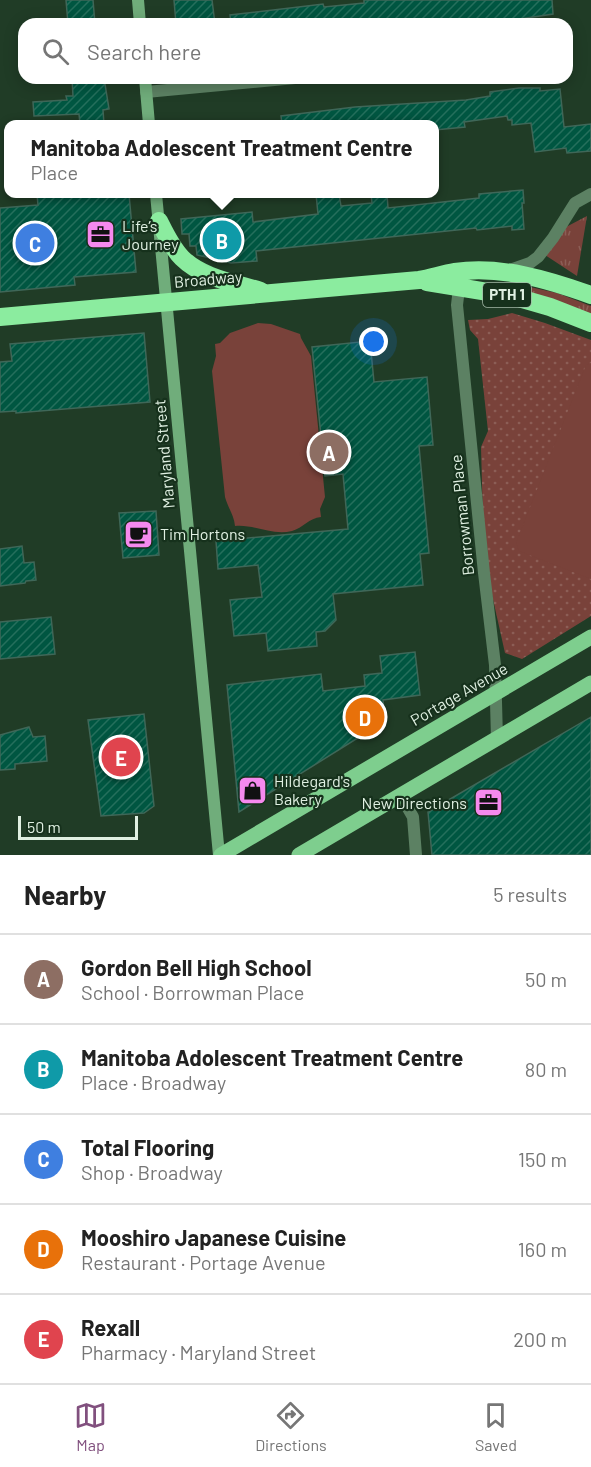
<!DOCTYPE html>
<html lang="en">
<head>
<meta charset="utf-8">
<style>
  :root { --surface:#fff; --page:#f2f2f2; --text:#222; --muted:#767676; --line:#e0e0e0; --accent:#81507e }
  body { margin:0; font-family:Barlow,sans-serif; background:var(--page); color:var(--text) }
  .scale { position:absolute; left:18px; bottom:15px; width:120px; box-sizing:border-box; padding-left:6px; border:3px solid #e0f0e2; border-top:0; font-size:16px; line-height:21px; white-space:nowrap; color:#e0f0e2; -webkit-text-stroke:4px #16311c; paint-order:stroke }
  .you { position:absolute; left:374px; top:342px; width:21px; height:21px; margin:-15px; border:4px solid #fff; border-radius:50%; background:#1a73e8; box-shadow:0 0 0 9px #1a73e833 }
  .badge { display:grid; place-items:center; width:39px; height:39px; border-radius:50%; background:var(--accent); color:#fff; font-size:20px; font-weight:700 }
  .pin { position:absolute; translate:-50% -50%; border:3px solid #fff; box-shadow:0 2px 6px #0006 }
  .popup { position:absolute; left:4px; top:120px; width:435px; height:78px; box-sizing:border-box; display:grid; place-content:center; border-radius:12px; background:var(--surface); filter:drop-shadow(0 2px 4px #0005); font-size:20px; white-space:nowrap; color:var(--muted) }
  .popup b { font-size:22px; color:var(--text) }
  .popup::after { content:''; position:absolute; left:50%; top:100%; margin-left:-12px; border:12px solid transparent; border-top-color:var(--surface) }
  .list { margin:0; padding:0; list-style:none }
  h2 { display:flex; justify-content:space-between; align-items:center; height:78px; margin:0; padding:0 24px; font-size:26px }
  h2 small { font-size:20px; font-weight:400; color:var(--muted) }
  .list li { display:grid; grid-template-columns:39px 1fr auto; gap:18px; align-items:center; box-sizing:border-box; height:90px; padding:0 24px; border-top:2px solid var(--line) }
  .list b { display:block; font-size:22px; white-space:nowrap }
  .list p { margin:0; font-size:20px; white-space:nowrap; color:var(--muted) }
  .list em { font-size:20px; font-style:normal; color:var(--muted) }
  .icon { flex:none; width:33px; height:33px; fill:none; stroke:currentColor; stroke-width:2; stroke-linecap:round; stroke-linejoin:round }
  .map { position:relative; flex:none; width:591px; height:855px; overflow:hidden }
  .search { position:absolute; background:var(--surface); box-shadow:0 3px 15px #0003; left:18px; right:18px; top:18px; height:66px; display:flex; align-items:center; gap:15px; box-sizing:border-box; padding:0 21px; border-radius:18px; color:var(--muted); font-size:22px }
  .sheet { height:528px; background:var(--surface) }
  nav { display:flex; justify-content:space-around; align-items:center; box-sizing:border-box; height:84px; border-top:2px solid var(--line); background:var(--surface); font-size:16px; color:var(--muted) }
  nav a { display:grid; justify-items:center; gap:3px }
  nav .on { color:var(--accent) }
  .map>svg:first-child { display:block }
  .grass { fill:url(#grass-tufts) }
  .park { fill:url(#park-dots) }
  .garden { fill:#79423a }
  .building { fill:url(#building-hatch); stroke:#3f6758; stroke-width:1.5 }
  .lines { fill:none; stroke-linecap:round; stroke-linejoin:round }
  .street { stroke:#5c8163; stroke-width:12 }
  .secondary { stroke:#70ad7b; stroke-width:12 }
  .primary { stroke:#7ece8e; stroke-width:15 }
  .highway { stroke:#8bec9f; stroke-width:18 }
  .labels { text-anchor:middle; stroke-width:4.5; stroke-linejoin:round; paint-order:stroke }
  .shield { fill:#16311c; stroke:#a3b7a7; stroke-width:1.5 }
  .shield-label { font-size:15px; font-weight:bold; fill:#e0f0e2 }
  .poi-label { font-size:16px; fill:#e0f0e2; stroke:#16311c; text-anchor:start }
  .street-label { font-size:16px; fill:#e0f0e2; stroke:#16311c }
</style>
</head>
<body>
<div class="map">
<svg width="591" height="855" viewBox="0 0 591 855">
  <defs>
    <pattern id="grass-tufts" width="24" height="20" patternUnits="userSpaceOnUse" patternTransform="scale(1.5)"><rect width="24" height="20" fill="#79423a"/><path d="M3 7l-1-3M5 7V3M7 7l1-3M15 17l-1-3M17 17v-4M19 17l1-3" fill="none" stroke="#8c5e56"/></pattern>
    <pattern id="park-dots" width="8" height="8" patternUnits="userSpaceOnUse" patternTransform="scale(1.5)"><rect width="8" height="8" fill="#79423a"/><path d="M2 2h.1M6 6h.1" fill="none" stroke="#8c5e56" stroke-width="1.8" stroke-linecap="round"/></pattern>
    <pattern id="building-hatch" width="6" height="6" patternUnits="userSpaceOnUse" patternTransform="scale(1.5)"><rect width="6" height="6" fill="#005641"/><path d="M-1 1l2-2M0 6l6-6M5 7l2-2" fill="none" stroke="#256f5c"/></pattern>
  </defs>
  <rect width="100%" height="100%" fill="#203c26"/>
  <path class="grass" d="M 587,216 L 577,276 L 542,253 L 566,227 Z
    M 521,285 L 557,293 L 591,306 L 591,314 L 521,290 Z"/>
  <path class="park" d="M 512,313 L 545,323 L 591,340 L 591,616 L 522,659 L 505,653 L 484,559 L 481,447 L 488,431 L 478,339 L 470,330 L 468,320 L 488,319 Z"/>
  <path class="garden" d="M 258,323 L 271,324 L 300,334 L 301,338 L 311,356 L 325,497 L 320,509 L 321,517 C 309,518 303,528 292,531 C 272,536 254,524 235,526 C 234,515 228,508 225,497 L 212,371 L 216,356 L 215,344 L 220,343 L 230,333 Z
    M 591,363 L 591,579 L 519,551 L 516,543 L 586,365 Z"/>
  <path class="building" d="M 66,0 L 93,0 L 95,24 L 68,24 Z
    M 174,0 L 212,0 L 215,24 L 176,24 Z
    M 364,0 L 552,0 L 553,14 L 506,21 L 499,20 L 458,24 L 231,24 L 230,15 L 307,6 L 323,4 L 324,7 L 364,3 Z
    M 72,78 L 104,78 L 109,109 L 103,110 L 104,124 L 80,124 L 79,114 L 34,116 L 33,102 L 67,100 L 66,96 L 73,96 Z
    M 519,88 L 540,88 L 540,91 L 560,89 L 564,127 L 591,124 L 591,151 L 567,153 L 566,148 L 535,152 L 531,123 L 512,125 L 512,120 L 508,120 L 507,116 L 464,122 L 465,127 L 435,130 L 435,124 L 282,124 L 281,116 L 355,107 L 466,100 L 490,96 L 490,92 Z
    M 523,190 L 524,203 L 522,203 L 524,229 L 512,230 L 512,226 L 477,230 L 476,228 L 256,251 L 257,261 L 231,263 L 197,255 L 196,246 L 190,246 L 189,234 L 182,234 L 181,219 L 252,212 L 253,222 L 318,214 L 316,194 L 339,194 L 341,206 L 372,203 L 371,194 L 387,194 L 388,208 L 479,198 L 479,194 Z
    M 37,194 L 67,194 L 67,197 L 129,194 L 136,272 L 74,277 L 75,285 L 0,292 L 0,208 L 38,205 Z
    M 144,333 L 150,402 L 16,413 L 16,411 L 0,412 L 0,362 L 12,361 L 10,344 Z
    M 370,341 L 374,382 L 427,377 L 433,445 L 419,446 L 429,553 L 420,554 L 423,585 L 333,594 L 336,620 L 325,631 L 316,632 L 317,646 L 268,651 L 266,633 L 234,636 L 230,600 L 262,597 L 258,565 L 218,569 L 216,541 L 348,529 L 343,474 L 325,476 L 312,347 Z
    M 156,511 L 159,555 L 123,558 L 119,513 Z
    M 22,546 L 24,563 L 34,562 L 36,580 L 26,581 L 25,583 L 0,586 L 0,549 Z
    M 51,617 L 55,654 L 0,659 L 0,622 Z
    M 415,652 L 420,695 L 383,700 L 385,721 L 239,812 L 227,685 L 321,674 L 323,691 L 365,686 L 364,675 L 382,673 L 380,656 Z
    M 144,714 L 154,806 L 144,813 L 101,816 L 88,720 Z
    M 591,717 L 591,855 L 432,855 L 428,812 Z
    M 29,727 L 33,737 L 45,736 L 47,761 L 15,764 L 15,769 L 0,770 L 0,735 Z"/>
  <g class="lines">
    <path class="street" d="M 146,92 L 295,78
      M 510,270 L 530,263 L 538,257 L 553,238 L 575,203 L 591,194
      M 459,288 L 457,305 L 484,573 L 495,665 L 497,739
      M 401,796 L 413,817 L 416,855"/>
    <path class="secondary" d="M 138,0 L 140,24
      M 145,78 L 149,124
      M 156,194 L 219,855"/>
    <path class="primary" d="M 221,855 L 591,637
      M 299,855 L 591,683"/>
    <path class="highway" d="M 159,221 C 165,233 172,248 182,258 C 202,278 235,283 261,291
      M 427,282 L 512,296 L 550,307 L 591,323
      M 0,317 L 419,280 C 431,278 443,274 455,272 C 500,265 549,280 591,295"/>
  </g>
  <defs>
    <symbol id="office-square" viewBox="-11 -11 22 22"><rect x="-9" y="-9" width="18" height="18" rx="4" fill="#f589ee" stroke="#16311c"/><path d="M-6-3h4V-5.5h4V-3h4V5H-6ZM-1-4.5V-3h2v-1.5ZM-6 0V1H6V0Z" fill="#111"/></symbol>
    <symbol id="cafe-square" viewBox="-11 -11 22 22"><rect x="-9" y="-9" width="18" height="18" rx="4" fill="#f589ee" stroke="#16311c"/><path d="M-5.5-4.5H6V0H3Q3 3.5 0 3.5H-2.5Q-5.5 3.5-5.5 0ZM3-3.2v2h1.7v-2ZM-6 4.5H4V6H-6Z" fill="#111"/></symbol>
    <symbol id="shop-square" viewBox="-11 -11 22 22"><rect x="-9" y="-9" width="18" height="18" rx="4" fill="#f589ee" stroke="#16311c"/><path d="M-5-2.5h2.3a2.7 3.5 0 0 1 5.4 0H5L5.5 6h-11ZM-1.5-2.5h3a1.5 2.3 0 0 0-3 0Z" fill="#111"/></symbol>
  </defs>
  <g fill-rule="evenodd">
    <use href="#office-square" x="84" y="218" width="33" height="33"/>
    <use href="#cafe-square" x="122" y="518" width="33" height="33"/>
    <use href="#shop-square" x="236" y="774" width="33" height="33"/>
    <use href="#office-square" x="472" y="786" width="33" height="33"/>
  </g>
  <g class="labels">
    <rect class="shield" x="483" y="283" width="48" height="24" rx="4.5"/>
    <g class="shield-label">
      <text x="507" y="300">PTH 1</text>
    </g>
    <g class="poi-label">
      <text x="122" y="232">Life’s<tspan x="122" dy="18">Journey</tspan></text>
      <text x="160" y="540">Tim Hortons</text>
      <text x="274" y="787">Hildegard's<tspan x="274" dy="18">Bakery</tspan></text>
      <text x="467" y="809" text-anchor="end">New Directions</text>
    </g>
    <g class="street-label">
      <text transform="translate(208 279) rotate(-5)" y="6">Broadway</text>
      <text transform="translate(164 454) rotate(-95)" y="6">Maryland Street</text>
      <text transform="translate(462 515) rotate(-96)" y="6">Borrowman Place</text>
      <text transform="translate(459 694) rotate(-30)" y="6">Portage Avenue</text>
    </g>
  </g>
</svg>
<div class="scale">50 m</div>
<div class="you"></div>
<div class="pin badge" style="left:329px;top:452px;background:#8d6e63">A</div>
<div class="pin badge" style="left:222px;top:240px;background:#0f9aa8">B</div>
<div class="popup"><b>Manitoba Adolescent Treatment Centre</b>Place</div>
<div class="pin badge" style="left:35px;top:243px;background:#3f7fe0">C</div>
<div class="pin badge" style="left:365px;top:717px;background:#e8710a">D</div>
<div class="pin badge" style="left:121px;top:757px;background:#e0444e">E</div>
<div class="search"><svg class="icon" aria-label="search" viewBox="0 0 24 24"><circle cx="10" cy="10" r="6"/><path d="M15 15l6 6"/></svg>Search here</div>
</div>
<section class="sheet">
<h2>Nearby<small>5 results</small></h2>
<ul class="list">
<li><span class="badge" style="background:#8d6e63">A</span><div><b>Gordon Bell High School</b><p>School · Borrowman Place</p></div><em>50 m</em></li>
<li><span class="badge" style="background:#0f9aa8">B</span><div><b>Manitoba Adolescent Treatment Centre</b><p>Place · Broadway</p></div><em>80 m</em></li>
<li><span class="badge" style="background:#3f7fe0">C</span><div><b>Total Flooring</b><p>Shop · Broadway</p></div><em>150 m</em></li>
<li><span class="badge" style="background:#e8710a">D</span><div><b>Mooshiro Japanese Cuisine</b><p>Restaurant · Portage Avenue</p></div><em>160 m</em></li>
<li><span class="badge" style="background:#e0444e">E</span><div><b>Rexall</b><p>Pharmacy · Maryland Street</p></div><em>200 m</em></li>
</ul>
</section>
<nav>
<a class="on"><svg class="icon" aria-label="map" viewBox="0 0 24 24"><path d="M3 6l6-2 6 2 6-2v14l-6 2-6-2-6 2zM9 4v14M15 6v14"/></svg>Map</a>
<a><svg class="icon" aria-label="directions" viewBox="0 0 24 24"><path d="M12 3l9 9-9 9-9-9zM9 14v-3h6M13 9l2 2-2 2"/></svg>Directions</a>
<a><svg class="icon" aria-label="saved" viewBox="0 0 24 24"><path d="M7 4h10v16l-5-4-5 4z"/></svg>Saved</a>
</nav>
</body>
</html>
